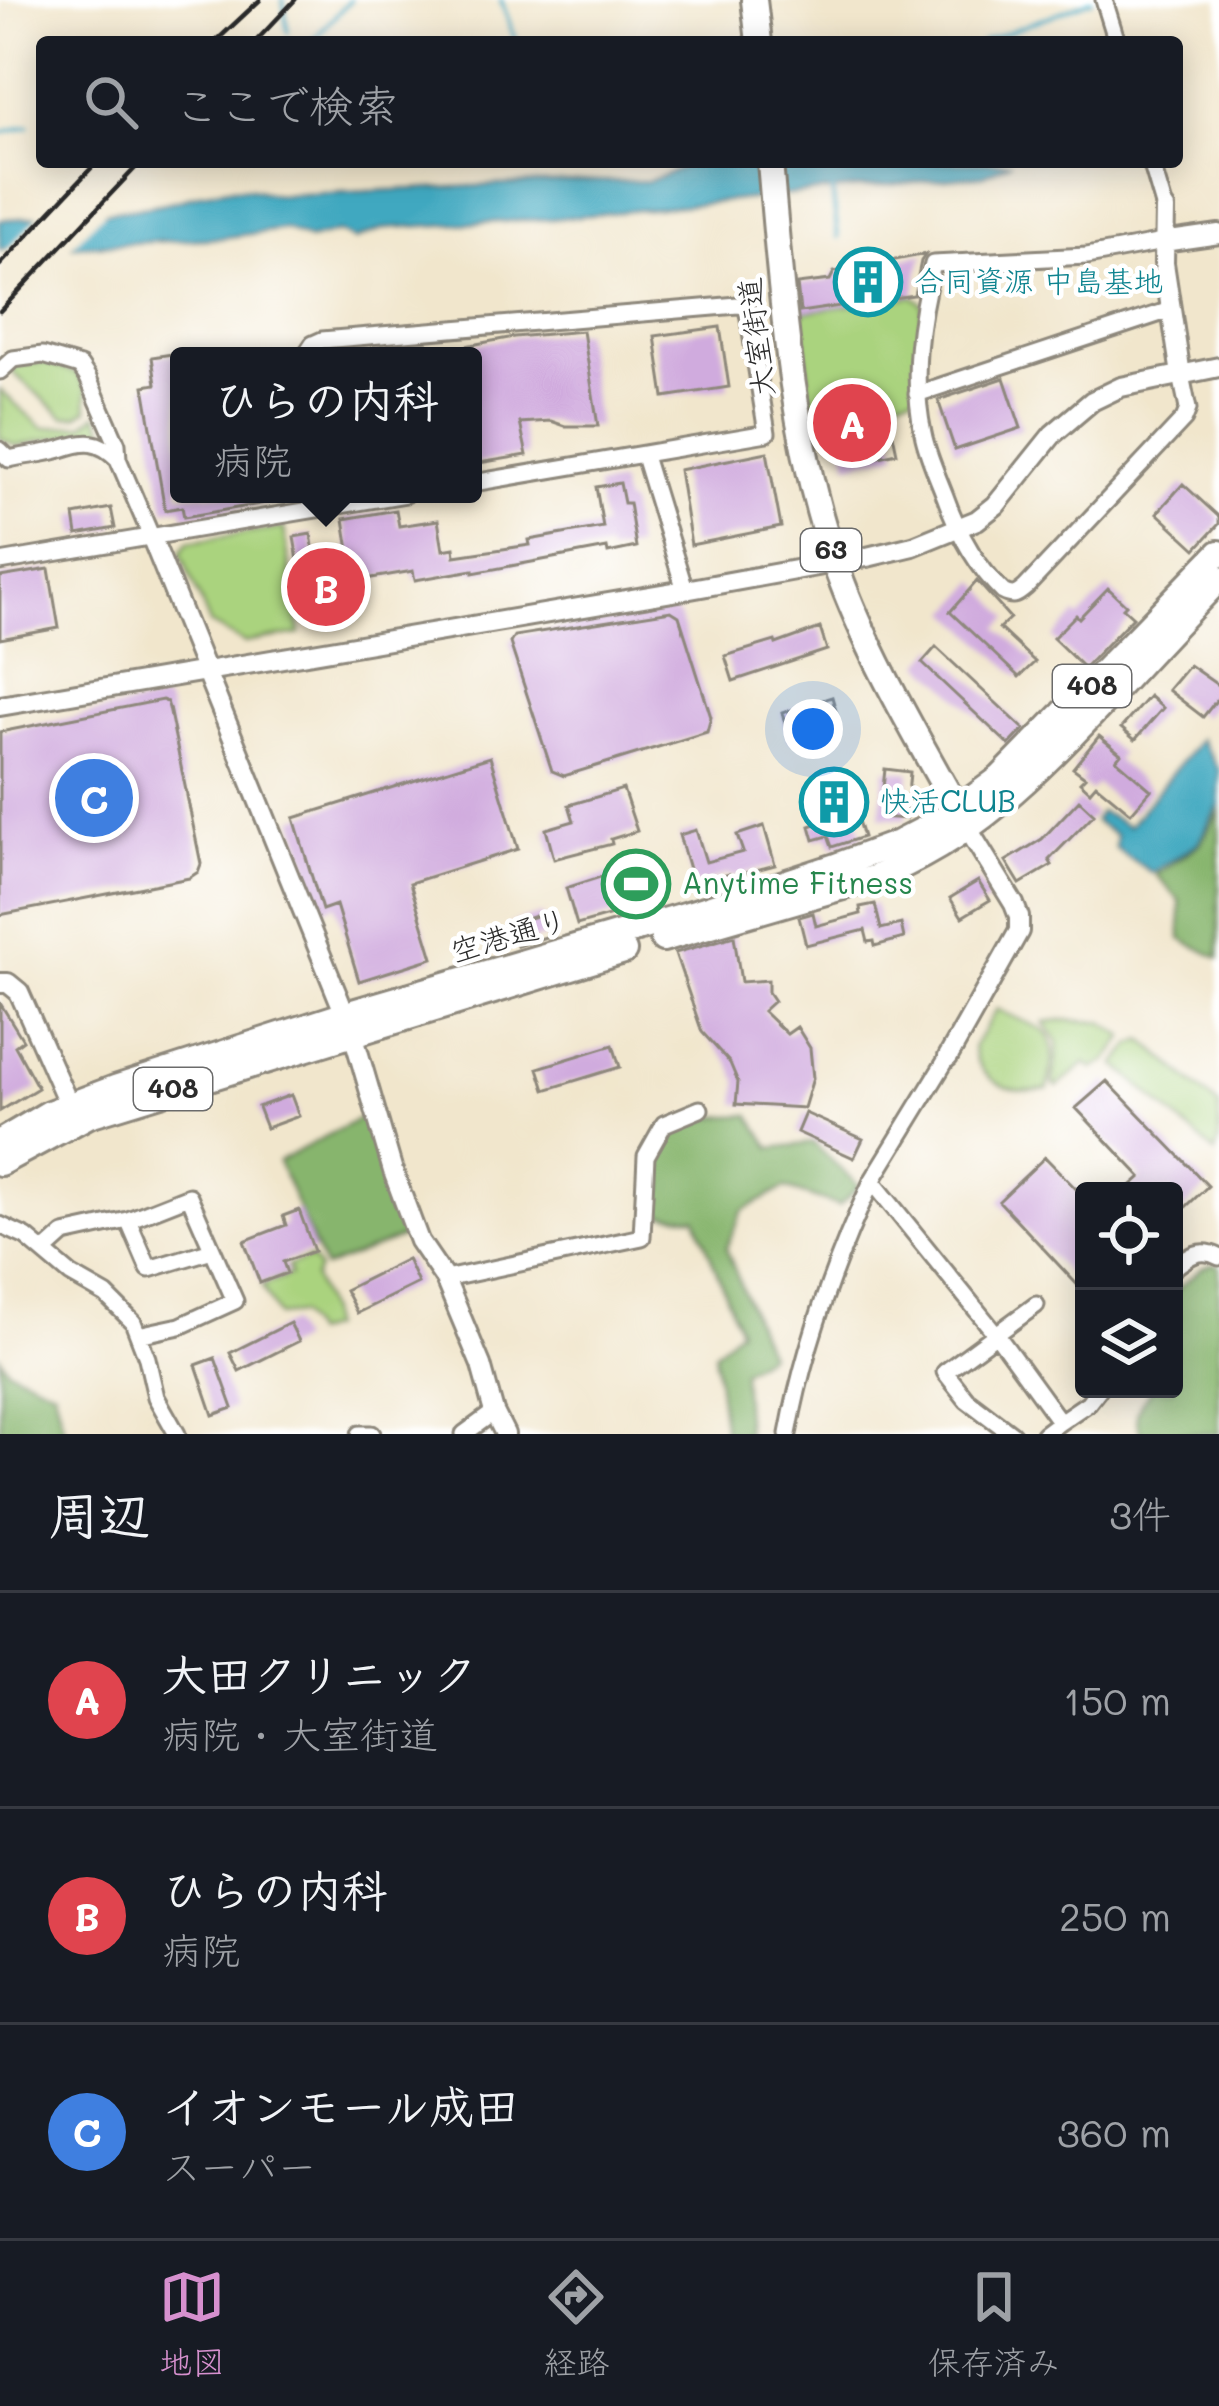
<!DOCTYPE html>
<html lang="ja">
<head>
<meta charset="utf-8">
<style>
  :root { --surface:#171b24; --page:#20242c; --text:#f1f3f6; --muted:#9ea1a6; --line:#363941; --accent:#d690ce }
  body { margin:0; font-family:Mali,"Klee One",sans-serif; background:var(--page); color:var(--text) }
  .controls { position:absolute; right:36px; bottom:36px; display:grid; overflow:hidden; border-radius:12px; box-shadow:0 6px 30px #0003 }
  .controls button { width:108px; height:108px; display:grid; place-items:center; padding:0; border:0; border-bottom:3px solid var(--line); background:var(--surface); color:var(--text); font:60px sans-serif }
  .you { position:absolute; left:813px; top:729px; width:42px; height:42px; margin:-30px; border:9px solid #fff; border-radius:50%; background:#1a73e8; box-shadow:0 0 0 18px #1a73e833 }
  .badge { display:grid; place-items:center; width:78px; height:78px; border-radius:50%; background:var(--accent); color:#fff; font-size:39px; font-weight:700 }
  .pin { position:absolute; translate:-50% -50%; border:6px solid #fff; box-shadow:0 3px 12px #0006 }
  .popup { position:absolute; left:170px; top:347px; width:312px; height:156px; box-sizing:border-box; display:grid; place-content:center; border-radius:12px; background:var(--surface); filter:drop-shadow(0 3px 9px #0005); font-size:39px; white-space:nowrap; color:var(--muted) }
  .popup b { font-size:45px; color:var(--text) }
  .popup::after { content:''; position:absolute; left:50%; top:100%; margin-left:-24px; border:24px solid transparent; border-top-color:var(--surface) }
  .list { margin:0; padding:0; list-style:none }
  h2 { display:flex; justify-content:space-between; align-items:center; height:156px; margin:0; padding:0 48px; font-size:51px }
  h2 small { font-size:39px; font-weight:400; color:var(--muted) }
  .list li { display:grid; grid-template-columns:78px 1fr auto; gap:36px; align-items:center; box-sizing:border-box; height:216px; padding:0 48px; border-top:3px solid var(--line) }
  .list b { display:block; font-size:45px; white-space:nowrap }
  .list p { margin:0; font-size:39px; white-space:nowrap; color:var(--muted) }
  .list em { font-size:39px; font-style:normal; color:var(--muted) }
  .icon { flex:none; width:66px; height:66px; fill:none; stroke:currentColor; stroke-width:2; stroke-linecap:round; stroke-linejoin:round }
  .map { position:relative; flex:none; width:1219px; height:1434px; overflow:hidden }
  .search { position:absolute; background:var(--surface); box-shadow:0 6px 30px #0003; left:36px; right:36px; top:36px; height:132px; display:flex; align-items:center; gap:30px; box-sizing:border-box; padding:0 42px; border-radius:12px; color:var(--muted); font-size:45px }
  .sheet { height:804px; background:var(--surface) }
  nav { display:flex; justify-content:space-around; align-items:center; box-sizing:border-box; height:168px; border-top:3px solid var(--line); background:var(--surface); font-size:33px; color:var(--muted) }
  nav a { display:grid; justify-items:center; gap:6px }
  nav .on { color:var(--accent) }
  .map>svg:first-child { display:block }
  .green { fill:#aad37e; stroke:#6a7f54; stroke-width:3 }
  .forest { fill:#87b56d; stroke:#59704c; stroke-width:3 }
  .water { fill:#40a8c0; stroke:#366a76; stroke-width:3 }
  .pier { fill:#f1e6cc }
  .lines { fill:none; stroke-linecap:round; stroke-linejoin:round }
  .stream { stroke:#40a8c0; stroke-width:4.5 }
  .building { fill:#d0abde }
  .minor-casing { stroke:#8e887c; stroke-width:21 }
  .tertiary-casing { stroke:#8e887c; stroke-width:24 }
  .primary-casing { stroke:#8e887c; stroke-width:30 }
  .trunk-casing { stroke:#8e887c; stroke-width:30 }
  .minor { stroke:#fff; stroke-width:15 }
  .tertiary { stroke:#fff; stroke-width:18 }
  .primary { stroke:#fff; stroke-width:24 }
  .trunk { stroke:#fff; stroke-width:24 }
  .rail { stroke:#2b2b2b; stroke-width:4.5 }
  .labels { text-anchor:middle; stroke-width:9; stroke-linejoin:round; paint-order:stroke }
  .shield { fill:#fff; stroke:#6b6b6b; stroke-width:3 }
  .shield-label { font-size:27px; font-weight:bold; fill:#2b2b2b }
  .culture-label { font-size:30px; fill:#0d838f; stroke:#fff; text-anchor:start }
  .street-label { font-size:30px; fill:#2b2b2b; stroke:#fff }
  .leisure-label { font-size:30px; fill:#27864d; stroke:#fff; text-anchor:start }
</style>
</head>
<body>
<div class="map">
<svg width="1219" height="1434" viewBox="0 0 1219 1434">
  <rect width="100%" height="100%" fill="#fff"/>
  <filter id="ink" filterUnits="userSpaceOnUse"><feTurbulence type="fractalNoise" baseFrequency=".00833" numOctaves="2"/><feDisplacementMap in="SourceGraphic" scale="24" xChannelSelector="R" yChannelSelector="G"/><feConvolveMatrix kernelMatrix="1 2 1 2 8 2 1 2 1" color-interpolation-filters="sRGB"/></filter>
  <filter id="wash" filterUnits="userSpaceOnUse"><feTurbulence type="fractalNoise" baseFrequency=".004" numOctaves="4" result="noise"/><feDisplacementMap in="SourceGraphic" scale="48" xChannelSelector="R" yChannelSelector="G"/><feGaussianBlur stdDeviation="2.7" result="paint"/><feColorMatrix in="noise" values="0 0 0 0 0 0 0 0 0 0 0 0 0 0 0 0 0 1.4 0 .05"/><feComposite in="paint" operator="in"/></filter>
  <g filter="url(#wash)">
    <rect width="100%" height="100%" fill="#f1e6cc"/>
    <path class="green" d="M 913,296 L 923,304 L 917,394 L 811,416 L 802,312 Z
      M 44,362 L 78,374 L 86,389 L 87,410 L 77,416 L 64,417 L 11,371 L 15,365 Z
      M 0,390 L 43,428 L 83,425 L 97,414 L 111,442 L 107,443 C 82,426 44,441 16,446 L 0,438 Z
      M 284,528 L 300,634 L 244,643 L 210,624 L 181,553 L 188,542 Z
      M 997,1009 C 1051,1037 1059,1020 1048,1089 C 1014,1096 979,1084 973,1047 Z
      M 1061,1020 L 1103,1022 L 1125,1037 L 1107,1061 L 1093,1069 L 1086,1063 L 1057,1087 L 1053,1083 L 1058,1042 L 1044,1022 Z
      M 1143,1040 L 1219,1106 L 1219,1141 L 1215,1153 L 1116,1064 L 1132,1045 Z
      M 311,1258 L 318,1269 L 314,1278 L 327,1312 L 329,1328 L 312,1334 L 299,1314 L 278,1316 L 262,1286 L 290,1275 L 288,1266 Z"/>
    <path class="forest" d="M 1219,812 L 1219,958 L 1181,939 L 1180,901 L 1156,875 L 1200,844 Z
      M 366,1115 L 405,1236 L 324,1268 L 278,1162 Z
      M 750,1115 L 771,1148 L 813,1143 L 859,1186 L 839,1206 L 785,1188 L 742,1211 L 726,1248 L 768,1354 L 742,1371 L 746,1434 L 724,1434 L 714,1353 L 739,1329 L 696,1218 L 654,1213 L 653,1161 L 674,1130 L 711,1117 Z
      M 1213,1264 L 1219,1265 L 1219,1434 L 1142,1434 C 1131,1416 1139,1403 1152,1389 L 1174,1389 L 1174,1292 L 1202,1268 Z
      M 0,1357 L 8,1369 L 54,1390 L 65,1434 L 0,1434 Z"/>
    <path class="water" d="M 828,162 L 1011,162 L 984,175 L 550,219 L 385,228 L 354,240 L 338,232 L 309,240 L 285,229 L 221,238 L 0,250 L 0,220 C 53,215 109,214 161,204 C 190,199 214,186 244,188 C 256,189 268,194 281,195 L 582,181 L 649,181 L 685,167 L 709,164 L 805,166 Z
      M 1200,739 L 1219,770 L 1219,805 L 1198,843 L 1152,873 L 1115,848 L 1116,835 L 1094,821 L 1100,812 L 1129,826 Z"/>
    <path class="pier" d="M 113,203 L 68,250 L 1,256 L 44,210 Z"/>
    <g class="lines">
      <path class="stream" d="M 283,0 L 288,32
        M 501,0 L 516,42
        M 311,42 L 350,0
        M 982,42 L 1092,0
        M 0,133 L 29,126
        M 832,189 L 838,237"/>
    </g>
    <g id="blocks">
      <path class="building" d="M 926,254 L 921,261 L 914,295 L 800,312 L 797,284 L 830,280 L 834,272 Z
        M 720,327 L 729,387 L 664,397 L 655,336 Z
        M 583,331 L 598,426 L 565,426 L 551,421 L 520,423 L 527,455 L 473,464 L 473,356 L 444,356 L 444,350 L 514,337 Z
        M 179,353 L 179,494 L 284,494 L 284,500 L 184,517 L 182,507 L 165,510 L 144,386 L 156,384 L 152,357 Z
        M 1004,378 L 1021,428 L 955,450 L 938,400 Z
        M 887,406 L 897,453 L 848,464 L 842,434 L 835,436 L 831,417 Z
        M 767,452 L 781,527 L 691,545 L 679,470 Z
        M 620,483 L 624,503 L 629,503 L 636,547 L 608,553 L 607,548 L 473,573 L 473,570 L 415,580 L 413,571 L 354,581 L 344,519 L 396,510 L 399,526 L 438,520 L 443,550 L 454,548 L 455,556 L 530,545 L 529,540 L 603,527 L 596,487 Z
        M 1183,484 L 1219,517 L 1219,524 L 1196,549 L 1157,513 Z
        M 111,508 L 115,528 L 77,535 L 74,515 Z
        M 311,534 L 318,578 L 347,573 L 350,594 L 305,602 L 294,537 Z
        M 49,569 L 59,628 L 0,639 L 0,577 Z
        M 977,581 L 1010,618 L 999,628 L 1035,662 L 1019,677 L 950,612 Z
        M 1108,588 L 1126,605 L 1123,608 L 1133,617 L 1084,668 L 1053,638 L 1076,615 L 1079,618 Z
        M 671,611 L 679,616 L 711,717 L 707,732 L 564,776 L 552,771 L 510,643 L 514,636 Z
        M 820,628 L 827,650 L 733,681 L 725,656 L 775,641 L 776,644 Z
        M 936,647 L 1024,729 L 1009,745 L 922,663 Z
        M 1189,665 L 1219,686 L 1219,697 L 1203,717 L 1168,690 Z
        M 1149,696 L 1163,708 L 1135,740 L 1121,728 Z
        M 832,697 L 840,725 L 790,741 L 782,713 Z
        M 162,700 L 167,702 L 169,708 L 201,864 L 198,872 L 189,878 L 0,915 L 0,732 Z
        M 1099,736 L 1121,754 L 1116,760 L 1151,790 L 1131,813 L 1096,784 L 1090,791 L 1080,782 L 1085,777 L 1073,768 Z
        M 490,757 L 518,849 L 410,883 L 433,958 L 359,981 L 336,905 L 322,910 L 294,818 Z
        M 885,769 L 910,772 L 906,819 L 880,817 Z
        M 843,772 L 863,837 L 832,847 L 828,836 L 814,840 L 810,826 L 822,822 L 810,783 Z
        M 623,789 L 637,831 L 611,839 L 612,844 L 554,859 L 546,829 L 574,821 L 569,805 Z
        M 1079,800 L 1094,814 L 1049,860 L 1052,865 L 1020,884 L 1006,861 L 1042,839 Z
        M 764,826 L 775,865 L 730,877 L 729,874 L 694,886 L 679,835 L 696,830 L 706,862 L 743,852 L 737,835 Z
        M 644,856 L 658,902 L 577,925 L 566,888 L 616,872 L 614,866 Z
        M 978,881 L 990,900 L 962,917 L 950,898 Z
        M 875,904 L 881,929 L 901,924 L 904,938 L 875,946 L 874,941 L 868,942 L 865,930 L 806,945 L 799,917 L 813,913 L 816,926 L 861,914 L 860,907 Z
        M 542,914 L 549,936 L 517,946 L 510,924 Z
        M 734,936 L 741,982 L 768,980 L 768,992 L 774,1001 L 763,1011 L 787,1034 L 797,1027 L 810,1048 L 813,1078 L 804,1108 L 736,1104 L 738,1082 L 730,1063 L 702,1032 L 675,953 Z
        M 0,1003 L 23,1040 L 15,1046 L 38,1088 L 0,1111 Z
        M 613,1045 L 620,1067 L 545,1090 L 538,1068 Z
        M 1107,1081 L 1208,1186 L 1174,1218 L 1174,1191 L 1125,1191 L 1141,1177 L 1076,1108 Z
        M 291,1095 L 299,1116 L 266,1128 L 258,1107 Z
        M 805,1113 L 863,1139 L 854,1158 L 797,1132 Z
        M 1045,1157 L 1084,1197 L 1084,1292 L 999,1201 Z
        M 299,1210 L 314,1251 L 283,1262 L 287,1273 L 260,1283 L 244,1241 L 286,1225 L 283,1216 Z
        M 407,1259 L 418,1283 L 357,1313 L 345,1290 Z
        M 290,1323 L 299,1341 L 239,1371 L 230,1353 Z
        M 215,1358 L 233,1408 L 213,1415 L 196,1365 Z"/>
    </g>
  </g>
  <g filter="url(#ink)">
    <use href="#blocks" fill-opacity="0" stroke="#8e887c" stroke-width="3"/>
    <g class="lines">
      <defs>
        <path id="minor" d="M 1104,0 L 1117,42
          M 1151,162 L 1165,209
          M 1163,242 L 1087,256 L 933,264 C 919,320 911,376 923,433 C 927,454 937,475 945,496 C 957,530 976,566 1003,592 C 1014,598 1018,594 1026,587 L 1184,419 L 1188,409 L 1181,375
          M 305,356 L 313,344 L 322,340 L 738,305 L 747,307 L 767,433 L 473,483
          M 0,371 L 13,359 L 43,355 L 80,366 L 88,378 L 117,444 L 118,459 L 151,536
          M 917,394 L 1170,310
          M 0,450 L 9,459 C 26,455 45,454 61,449 C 85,441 98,439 118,459
          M 644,456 L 685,590
          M 0,562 L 406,494
          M 948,1057 L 872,1181 L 996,1334 L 1060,1422 L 1088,1403 L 1099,1389
          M 128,1220 L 149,1269 L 212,1250
          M 0,1225 L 26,1237 L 71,1275 L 106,1295 L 133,1322 L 147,1358 L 156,1397 L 177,1434
          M 44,1252 L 64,1234 L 128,1220 L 189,1196 L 235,1301 L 180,1326 L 138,1335
          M 1174,1268 C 1189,1256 1201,1247 1219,1257
          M 445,1279 L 642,1237 L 646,1156 L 664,1124 L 700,1109
          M 360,1434 L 372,1434
          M 464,1434 L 494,1412
          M 788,1434 C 804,1347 835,1261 872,1181
          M 1012,1434 L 967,1400 L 945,1372 L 1036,1305
          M 1044,1434 L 1060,1422"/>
        <path id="tertiary" d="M 1165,209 L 1164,263 L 1181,375
          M 1163,242 L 1219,234
          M 151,536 L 353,1034 L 393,1171 L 419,1241 L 445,1279 L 481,1365 L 494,1412 L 505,1434
          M 0,706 L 685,590 L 867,557 L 913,546 L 977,520 L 996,505 L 1053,434 L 1092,401 L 1121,387 L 1219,367
          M 0,983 L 8,983 L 19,992 L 69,1105
          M 948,1057 L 1019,931 L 1019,917 L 1014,904 L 968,829"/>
        <path id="primary" d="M 754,0 L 759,42
          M 770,162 C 782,300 790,434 836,566 C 869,658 920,742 967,827"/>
        <path id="trunk" d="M 663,939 L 874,878 C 972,840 1035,775 1106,700 C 1143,659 1181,619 1219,579
          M 0,1142 L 49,1113 L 115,1088 L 346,1014 L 705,909 L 833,867 L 898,843 L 946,818 L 1000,778 L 1219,553
          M 0,1163 L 89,1115 L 624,951"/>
      </defs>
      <use href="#minor" class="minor-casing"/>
      <use href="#tertiary" class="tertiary-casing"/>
      <use href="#primary" class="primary-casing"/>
      <use href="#trunk" class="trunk-casing"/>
      <use href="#minor" class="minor"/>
      <use href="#tertiary" class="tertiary"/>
      <use href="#primary" class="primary"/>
      <use href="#trunk" class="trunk"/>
      <path class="rail" d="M 215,42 L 260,0
        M 255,42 L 295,0
        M 0,265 L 97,162
        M 0,311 L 141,162"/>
    </g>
  </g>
  <defs>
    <symbol id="building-ring" viewBox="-11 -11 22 22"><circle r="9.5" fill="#fff" stroke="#0f9aa8" stroke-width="1.5"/><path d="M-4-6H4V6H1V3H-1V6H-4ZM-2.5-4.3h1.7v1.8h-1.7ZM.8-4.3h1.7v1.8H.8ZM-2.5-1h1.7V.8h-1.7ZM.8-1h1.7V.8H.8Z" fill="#0f9aa8"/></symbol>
    <symbol id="stadium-ring" viewBox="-11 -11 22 22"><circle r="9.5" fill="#fff" stroke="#2e9e5b" stroke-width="1.5"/><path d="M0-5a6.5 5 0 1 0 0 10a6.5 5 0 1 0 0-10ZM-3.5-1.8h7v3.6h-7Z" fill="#2e9e5b"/></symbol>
  </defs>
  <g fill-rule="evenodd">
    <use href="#building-ring" x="830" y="244" width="76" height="76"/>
    <use href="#building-ring" x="796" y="764" width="76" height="76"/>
    <use href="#stadium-ring" x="598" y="846" width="76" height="76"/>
  </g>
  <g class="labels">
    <g class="shield">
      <rect x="801" y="529" width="60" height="42" rx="9"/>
      <rect x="1053" y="665" width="78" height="42" rx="9"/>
      <rect x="134" y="1068" width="78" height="42" rx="9"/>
    </g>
    <g class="shield-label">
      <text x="831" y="559">63</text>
      <text x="1092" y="695">408</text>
      <text x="173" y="1098">408</text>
    </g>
    <g class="culture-label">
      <text x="914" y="292">合同資源 中島基地</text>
      <text x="880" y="812">快活CLUB</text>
    </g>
    <g class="street-label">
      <text transform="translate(757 337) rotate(-97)" y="10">大室街道</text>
      <text transform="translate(509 936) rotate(-16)" y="10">空港通り</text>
    </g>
    <g class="leisure-label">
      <text x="682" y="894">Anytime Fitness</text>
    </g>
  </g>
</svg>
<div class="controls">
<button><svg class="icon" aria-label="locate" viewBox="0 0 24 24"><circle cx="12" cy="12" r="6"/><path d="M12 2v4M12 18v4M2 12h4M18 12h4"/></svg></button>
<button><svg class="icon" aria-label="layers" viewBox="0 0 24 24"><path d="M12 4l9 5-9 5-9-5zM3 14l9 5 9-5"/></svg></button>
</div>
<div class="you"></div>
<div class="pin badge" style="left:852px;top:423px;background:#e0444e">A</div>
<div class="pin badge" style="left:326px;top:587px;background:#e0444e">B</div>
<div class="popup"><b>ひらの内科</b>病院</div>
<div class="pin badge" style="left:94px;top:798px;background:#3f7fe0">C</div>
<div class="search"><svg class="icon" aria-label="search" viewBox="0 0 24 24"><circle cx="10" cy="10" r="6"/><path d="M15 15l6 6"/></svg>ここで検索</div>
</div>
<section class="sheet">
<h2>周辺<small>3件</small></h2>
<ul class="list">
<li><span class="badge" style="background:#e0444e">A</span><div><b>大田クリニック</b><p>病院 · 大室街道</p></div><em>150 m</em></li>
<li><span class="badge" style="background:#e0444e">B</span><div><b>ひらの内科</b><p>病院</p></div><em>250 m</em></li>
<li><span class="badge" style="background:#3f7fe0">C</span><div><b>イオンモール成田</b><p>スーパー</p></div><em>360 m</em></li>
</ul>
</section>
<nav>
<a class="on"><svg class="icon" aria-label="map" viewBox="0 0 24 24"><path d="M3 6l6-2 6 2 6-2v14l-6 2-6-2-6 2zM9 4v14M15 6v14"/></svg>地図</a>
<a><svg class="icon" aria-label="directions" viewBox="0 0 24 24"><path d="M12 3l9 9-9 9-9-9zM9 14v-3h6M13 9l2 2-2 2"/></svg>経路</a>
<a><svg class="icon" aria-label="saved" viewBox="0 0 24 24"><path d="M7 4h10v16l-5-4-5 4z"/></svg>保存済み</a>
</nav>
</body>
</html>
